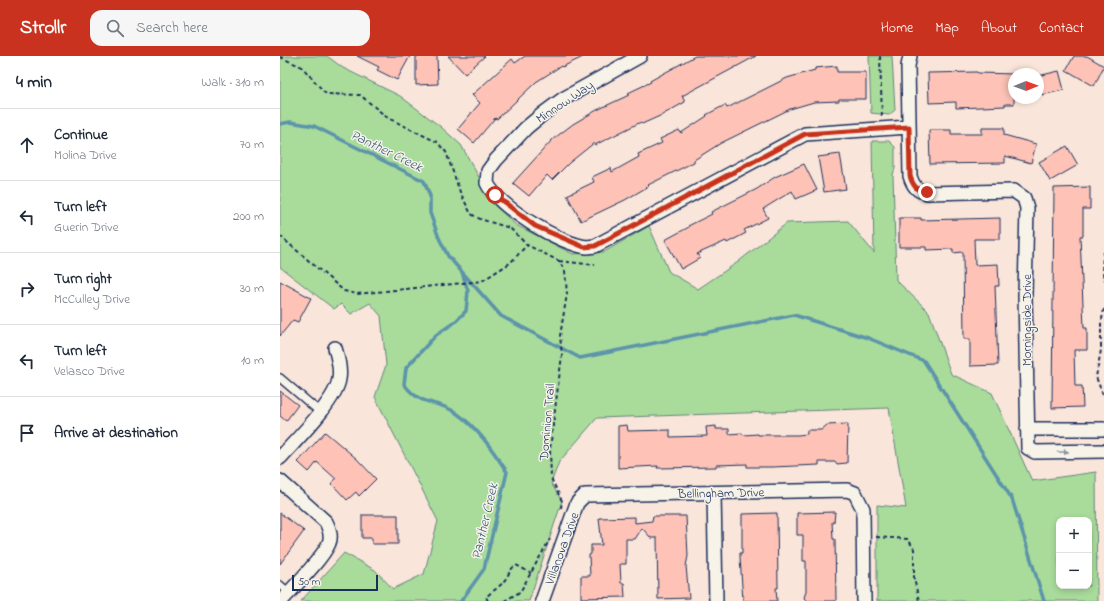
<!DOCTYPE html>
<html lang="en">
<head>
<meta charset="utf-8">
<style>
  :root { --surface:#fff; --page:#f6f6f7; --text:#1f2937; --muted:#747a83; --line:#e0e1e3; --accent:#c8321e }
  body { margin:0; font-family:"Indie Flower",sans-serif; background:var(--page); color:var(--text) }
  .controls { position:absolute; right:12px; bottom:12px; display:grid; overflow:hidden; border-radius:8px; box-shadow:0 2px 6px #0003 }
  .controls button { width:36px; height:36px; display:grid; place-items:center; padding:0; border:0; border-bottom:1px solid var(--line); background:var(--surface); color:var(--text); font:20px sans-serif }
  .compass { position:absolute; left:728px; top:12px; width:36px; height:36px; border-radius:50%; background:var(--surface); box-shadow:0 2px 6px #0003; rotate:89deg }
  .scale { position:absolute; left:12px; bottom:10px; width:86px; box-sizing:border-box; padding-left:4px; border:2px solid #1b2f5e; border-top:0; font-size:11px; line-height:14px; white-space:nowrap; color:#1b2f5e; -webkit-text-stroke:3px #f7f3e8; paint-order:stroke }
  .stop { position:absolute; width:12px; height:12px; margin:-9px; border:3px solid #c8321e; border-radius:50%; background:#fff }
  .stop.end { background:#c8321e; border-color:#fff; box-shadow:0 1px 4px #0008 }
  .list { margin:0; padding:0; list-style:none }
  h2 { display:flex; justify-content:space-between; align-items:center; height:52px; margin:0; padding:0 16px; font-size:17px }
  h2 small { font-size:13px; font-weight:400; color:var(--muted) }
  .list li { display:grid; grid-template-columns:26px 1fr auto; gap:12px; align-items:center; box-sizing:border-box; height:72px; padding:0 16px; border-top:1px solid var(--line) }
  .list b { display:block; font-size:15px; white-space:nowrap }
  .list p { margin:0; font-size:13px; white-space:nowrap; color:var(--muted) }
  .list em { font-size:13px; font-style:normal; color:var(--muted) }
  .icon { flex:none; width:22px; height:22px; fill:none; stroke:currentColor; stroke-width:2; stroke-linecap:round; stroke-linejoin:round }
  .map { position:relative; flex:none; width:824px; height:545px; overflow:hidden }
  header { display:flex; align-items:center; gap:24px; box-sizing:border-box; height:56px; padding:0 20px; background:var(--accent); color:#fff }
  header strong { font-size:19px }
  nav { display:flex; gap:22px; margin-inline-start:auto; font-size:14px }
  .search { width:280px; height:36px; background:var(--page); display:flex; align-items:center; gap:10px; box-sizing:border-box; padding:0 14px; border-radius:12px; color:var(--muted); font-size:15px }
  main { display:flex }
  aside { flex:1; background:var(--surface) }
  .map>svg:first-child { display:block }
  .green { fill:#a9db9b; stroke:#62857c; fill-rule:evenodd }
  .lines { fill:none; stroke-linecap:round; stroke-linejoin:round }
  .stream { stroke:#5b94aa; stroke-width:3.5 }
  .building { fill:#fec3b6; stroke:#1b2f5e }
  .service-casing { stroke:#1b2f5e; stroke-width:10 }
  .minor-casing { stroke:#1b2f5e; stroke-width:16 }
  .path { stroke:#1b2f5e; stroke-width:2; stroke-dasharray:4 3; stroke-linecap:butt }
  .service { stroke:#f7f3e8; stroke-width:7 }
  .minor { stroke:#f7f3e8; stroke-width:13 }
  .oneway { fill:#8991a3 }
  .route { stroke:#c8321e; stroke-width:5 }
  .labels { text-anchor:middle; stroke-width:3; stroke-linejoin:round; paint-order:stroke }
  .street-label { font-size:13px; fill:#1b2f5e; stroke:#f7f3e8 }
  .water-label { font-size:14px; font-style:italic; fill:#36597e; stroke:#f7f3e8 }
</style>
</head>
<body>
<header>
<strong>Strollr</strong>
<div class="search"><svg class="icon" aria-label="search" viewBox="0 0 24 24"><circle cx="10" cy="10" r="6"/><path d="M15 15l6 6"/></svg>Search here</div>
<nav><a>Home</a><a>Map</a><a>About</a><a>Contact</a></nav>
</header>
<main>
<aside>
<h2>4 min<small>Walk · 310 m</small></h2>
<ul class="list">
<li><svg class="icon" aria-label="ahead" viewBox="0 0 24 24"><path d="M12 20V5M6 11l6-6 6 6"/></svg><div><b>Continue</b><p>Molina Drive</p></div><em>70 m</em></li>
<li><svg class="icon" aria-label="left" viewBox="0 0 24 24"><path d="M17 20v-9H6M10 6l-5 5 5 5"/></svg><div><b>Turn left</b><p>Guerin Drive</p></div><em>200 m</em></li>
<li><svg class="icon" aria-label="right" viewBox="0 0 24 24"><path d="M7 20v-9h11M14 6l5 5-5 5"/></svg><div><b>Turn right</b><p>McCulley Drive</p></div><em>30 m</em></li>
<li><svg class="icon" aria-label="left" viewBox="0 0 24 24"><path d="M17 20v-9H6M10 6l-5 5 5 5"/></svg><div><b>Turn left</b><p>Velasco Drive</p></div><em>10 m</em></li>
<li><svg class="icon" aria-label="arrive" viewBox="0 0 24 24"><path d="M6 21V4h12l-3 4 3 4H6"/></svg><div><b>Arrive at destination</b></div></li>
</ul>
</aside>
<div class="map">
<svg width="824" height="545" viewBox="0 0 824 545">
  <rect width="100%" height="100%" fill="#f9e5d9"/>
  <filter id="ink" filterUnits="userSpaceOnUse"><feTurbulence type="fractalNoise" baseFrequency=".025" numOctaves="2"/><feDisplacementMap in="SourceGraphic" scale="8" xChannelSelector="R" yChannelSelector="G"/><feConvolveMatrix kernelMatrix="1 2 1 2 8 2 1 2 1" color-interpolation-filters="sRGB"/></filter>
  <g filter="url(#ink)">
    <path class="green" d="M 0,0 L 47,0 L 63,12 L 120,40 L 161,71 L 181,89 L 215,150 L 236,169 L 293,198 L 324,196 L 369,170 L 389,216 L 418,233 L 458,206 L 507,167 L 568,165 L 594,197 L 592,85 L 609,85 L 615,91 L 615,112 L 613,119 L 616,224 L 649,256 L 671,318 L 712,337 L 752,425 L 816,416 L 817,545 L 597,545 L 597,449 L 626,452 L 609,352 L 317,362 L 279,406 L 271,427 L 282,445 L 249,545 L 21,545 L 64,497 L 95,514 L 113,533 L 144,518 L 158,465 L 95,341 L 106,309 L 101,260 L 90,247 L 71,258 L 61,248 L 54,253 L 0,211 ZM 779,464 L 809,464 L 809,530 L 779,530 Z
      M 589,0 L 612,0 L 615,54 L 609,59 L 591,57 Z"/>
    <g class="lines">
      <path class="stream" d="M 0,68 L 10,66 L 34,70 L 144,125 L 150,140 L 150,157 L 159,182 L 168,200 L 182,216 L 188,235 L 186,255 L 175,266 L 156,279 L 126,312 L 124,328 C 142,352 155,343 175,356 C 198,372 212,393 227,416 L 204,513 L 181,545
        M 182,216 L 221,260 L 300,302 L 514,259 L 588,282 L 644,305 L 732,443 L 764,545"/>
    </g>
    <path class="building" d="M 77,0 L 130,0 L 117,24 L 97,14 L 99,11 Z
      M 136,0 L 157,0 L 158,28 L 136,29 Z
      M 168,0 L 205,0 L 185,18 Z
      M 245,0 L 305,0 L 282,11 L 281,10 L 256,26 L 217,63 L 215,62 L 194,87 L 178,73 L 200,47 L 192,39 L 232,3 L 235,7 Z
      M 415,0 L 476,0 L 402,40 L 405,46 L 382,59 L 362,68 L 361,66 L 315,89 L 314,87 L 289,107 L 272,124 L 267,119 L 249,140 L 233,127 L 272,84 L 293,68 L 317,54 L 349,39 L 348,37 L 371,26 L 370,25 Z
      M 794,0 L 807,0 L 824,10 L 814,30 L 786,14 Z
      M 557,10 L 557,16 L 586,16 L 586,43 L 559,43 L 559,45 L 534,46 L 510,53 L 441,87 L 414,104 L 414,106 L 368,129 L 369,130 L 345,144 L 301,165 L 287,139 L 314,126 L 312,121 L 331,112 L 332,116 L 359,101 L 358,98 L 382,87 L 380,83 L 399,74 L 401,77 L 427,60 L 426,59 L 445,49 L 447,52 L 507,22 L 535,14 L 535,12 Z
      M 779,15 L 784,34 L 762,39 L 758,20 Z
      M 697,16 L 698,17 L 734,18 L 734,48 L 725,48 L 725,50 L 676,52 L 676,46 L 649,47 L 648,17 Z
      M 702,72 L 724,72 L 724,79 L 756,88 L 751,107 L 725,100 L 725,107 L 650,108 L 649,74 L 671,74 L 671,78 L 702,78 Z
      M 787,90 L 798,109 L 770,125 L 759,106 Z
      M 560,98 L 566,133 L 544,136 L 538,101 Z
      M 524,108 L 537,134 L 516,143 L 512,135 L 483,153 L 488,162 L 464,174 L 466,177 L 447,187 L 446,185 L 417,198 L 420,202 L 401,213 L 385,184 L 409,171 L 408,170 L 432,158 L 431,156 L 477,133 L 495,121 Z
      M 810,131 L 810,153 L 803,153 L 803,180 L 800,180 L 804,272 L 807,272 L 807,294 L 794,294 L 795,330 L 802,330 L 803,351 L 772,352 L 774,132 Z
      M 619,162 L 641,162 L 641,164 L 720,162 L 720,183 L 694,183 L 695,209 L 718,208 L 719,230 L 715,230 L 718,309 L 690,310 L 690,283 L 684,283 L 683,196 L 673,197 L 673,193 L 646,194 L 646,191 L 619,191 Z
      M 0,225 L 31,242 L 18,266 L 13,264 L 0,280 Z
      M 0,335 L 18,349 L 6,365 L 0,360 Z
      M 568,368 L 567,407 L 556,408 L 556,406 L 539,406 L 539,409 L 492,411 L 467,411 L 467,408 L 436,409 L 436,411 L 377,412 L 378,410 L 338,412 L 338,370 L 347,369 L 348,375 L 390,374 L 390,381 L 427,380 L 426,371 L 436,370 L 436,373 L 449,373 L 449,378 L 462,377 L 464,379 L 478,378 L 478,379 L 518,379 L 527,378 L 527,374 L 541,374 L 547,369 Z
      M 45,376 L 77,403 L 96,423 L 79,440 L 76,436 L 67,444 L 51,427 L 56,423 L 37,406 L 29,416 L 18,406 Z
      M 555,456 L 554,466 L 552,466 L 553,483 L 555,483 L 556,545 L 527,545 L 524,542 L 526,535 L 526,505 L 523,505 L 523,479 L 517,479 L 517,457 Z
      M 0,457 L 24,475 L 0,508 Z
      M 497,457 L 498,532 L 496,532 L 497,545 L 463,545 L 460,501 L 460,497 L 462,497 L 462,458 Z
      M 82,459 L 118,459 L 118,488 L 92,488 L 92,482 L 82,482 Z
      M 373,460 L 406,460 L 408,500 L 406,510 L 409,542 L 378,543 L 377,482 L 371,482 L 362,472 L 355,483 L 346,483 L 346,508 L 340,508 L 341,527 L 344,527 L 345,541 L 301,542 L 301,520 L 310,520 L 309,499 L 311,498 L 311,489 L 322,489 L 319,462 L 355,461 L 355,467 L 372,465 Z"/>
    <g class="lines">
      <defs>
        <path id="service" d="M 0,322 L 40,356
          M 0,529 L 8,536"/>
        <path id="minor" d="M 360,0 L 283,43 L 264,57 L 246,72 L 216,104 L 208,115 L 207,127 C 218,151 280,188 307,191 L 315,190 L 525,78 L 629,71
          M 630,0 L 628,10 L 630,120 C 633,130 637,135 647,137 L 734,135 L 744,142 L 747,152 L 745,239 L 748,392 L 755,396 L 824,395
          M 747,373 L 824,373
          M 0,402 C 16,384 56,345 59,323 C 61,313 58,302 55,292
          M 0,425 L 46,466 C 49,472 52,480 49,487 C 43,502 13,532 1,545
          M 434,437 L 436,545
          M 262,545 L 297,447 L 305,439 L 567,434 L 575,437 L 583,453 L 584,545"/>
      </defs>
      <use href="#service" class="service-casing"/>
      <use href="#minor" class="minor-casing"/>
      <path class="path" d="M 600,0 L 602,61
        M 0,1 L 22,11 L 46,38 L 80,39 L 108,62 L 157,86 L 166,96 L 180,136 L 191,158 L 200,163 L 230,172 L 247,189 L 279,205 L 285,215 L 287,238 L 280,280 L 282,299 L 270,393 L 271,422 L 282,445 L 281,452
        M 0,180 L 64,235 L 77,238 L 202,225 L 230,207 L 247,189
        M 824,196 L 822,209 L 824,224
        M 279,205 L 315,209
        M 824,253 L 821,268 L 821,294 L 816,321 L 824,342
        M 596,481 L 628,483 L 634,493 L 634,522 L 639,545
        M 208,545 L 206,541 C 211,536 221,530 224,525 C 229,519 229,514 236,509 L 251,517
        M 224,545 L 240,536 L 270,483"/>
      <use href="#service" class="service"/>
      <use href="#minor" class="minor"/>
    </g>
    <defs><path id="oneway-solid" d="M-6-.8H1V-3.2L6.5 0L1 3.2V.8H-6Z"/></defs>
    <use class="oneway" href="#oneway-solid" transform="translate(783 396)"/>
  </g>
  <g class="lines" filter="url(#ink)">
    <path class="route" d="M 215,139 L 255,170 L 304,191 L 315,190 L 525,78 L 629,71 L 630,120 C 633,130 637,135 647,136"/>
  </g>
  <g class="labels">
    <g class="street-label">
      <text transform="translate(284 45) rotate(-34)" y="5">Minnow Way</text>
      <text transform="translate(746 264) rotate(-90)" y="5">Morningside Drive</text>
      <text transform="translate(266 366) rotate(-85)" y="5">Dominion Trail</text>
      <text transform="translate(441 436) rotate(-1)" y="5">Bellingham Drive</text>
      <text transform="translate(281 492) rotate(-70)" y="5">Villanova Drive</text>
    </g>
    <g class="water-label">
      <text transform="translate(107 94) rotate(26)" y="5">Panther Creek</text>
      <text transform="translate(204 465) rotate(-77)" y="5">Panther Creek</text>
    </g>
  </g>
</svg>
<div class="controls">
<button>+</button>
<button>−</button>
</div>
<svg class="compass" viewBox="-18 -18 36 36"><path d="M0-13l5 13h-10z" fill="#e53935"/><path d="M0 13l5-13h-10z" fill="#747a83"/></svg>
<div class="scale">50 m</div>
<div class="stop" style="left:215px;top:139px"></div>
<div class="stop end" style="left:647px;top:136px"></div>
</div>
</main>
</body>
</html>
